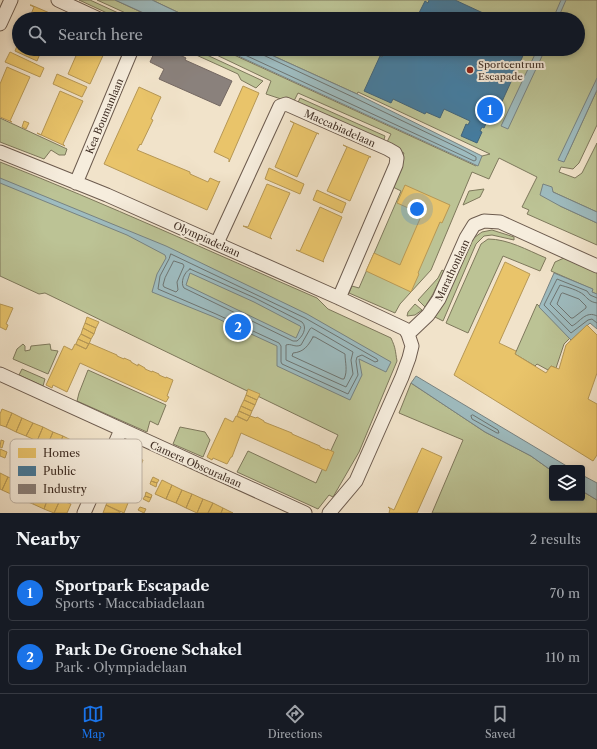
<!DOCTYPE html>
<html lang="en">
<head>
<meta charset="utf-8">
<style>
  :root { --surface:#171b24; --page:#242831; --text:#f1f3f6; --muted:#9ea1a6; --line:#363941; --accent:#1a73e8 }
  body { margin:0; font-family:"Libre Caslon Text",serif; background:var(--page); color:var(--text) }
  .controls { position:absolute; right:12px; bottom:12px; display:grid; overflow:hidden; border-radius:4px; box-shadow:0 2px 6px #0003 }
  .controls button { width:36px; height:36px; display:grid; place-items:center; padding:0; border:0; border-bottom:1px solid var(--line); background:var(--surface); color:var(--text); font:20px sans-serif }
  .you { position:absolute; left:417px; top:209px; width:14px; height:14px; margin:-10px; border:3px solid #fff; border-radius:50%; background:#1a73e8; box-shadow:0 0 0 6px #1a73e833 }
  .badge { display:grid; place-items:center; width:26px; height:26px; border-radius:50%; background:var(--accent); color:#fff; font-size:13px; font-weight:700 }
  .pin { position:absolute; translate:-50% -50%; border:2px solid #fff; box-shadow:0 1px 4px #0006 }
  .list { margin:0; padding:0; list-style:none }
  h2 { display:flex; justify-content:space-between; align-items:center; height:52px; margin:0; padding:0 16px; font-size:17px }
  h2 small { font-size:13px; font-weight:400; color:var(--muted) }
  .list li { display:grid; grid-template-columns:26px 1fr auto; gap:12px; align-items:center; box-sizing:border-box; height:56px; margin:0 8px 8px; padding:0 8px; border:1px solid var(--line); border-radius:4px }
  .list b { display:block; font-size:15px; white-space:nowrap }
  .list p { margin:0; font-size:13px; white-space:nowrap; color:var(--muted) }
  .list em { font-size:13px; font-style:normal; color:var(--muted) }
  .icon { flex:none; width:22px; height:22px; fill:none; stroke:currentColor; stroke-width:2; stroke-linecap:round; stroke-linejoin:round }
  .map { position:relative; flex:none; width:597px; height:513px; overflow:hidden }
  .search { position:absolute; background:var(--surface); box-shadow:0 2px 6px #0003; left:12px; right:12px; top:12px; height:44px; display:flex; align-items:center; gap:10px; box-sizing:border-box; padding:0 14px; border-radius:22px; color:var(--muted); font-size:15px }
  .sheet { height:180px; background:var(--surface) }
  nav { display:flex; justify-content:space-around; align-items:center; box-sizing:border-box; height:56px; border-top:1px solid var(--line); background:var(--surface); font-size:11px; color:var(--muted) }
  nav a { display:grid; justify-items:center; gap:2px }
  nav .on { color:var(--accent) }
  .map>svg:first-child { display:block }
  .green { fill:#bcc395; stroke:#7e785c }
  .water { fill:#9ebcc0; stroke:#788382; fill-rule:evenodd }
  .homes { fill:#e9c46a; stroke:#b69755 }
  .public { fill:#457b9d; stroke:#436479 }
  .industry { fill:#8a817c; stroke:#746862 }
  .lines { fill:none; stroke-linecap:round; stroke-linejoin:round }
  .shore { stroke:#6e7572; stroke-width:1 }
  .street-casing { stroke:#6c5b4e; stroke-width:15 }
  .street { stroke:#f6eddd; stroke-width:13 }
  .poi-dot { fill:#8f2418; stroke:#f6eddd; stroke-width:1.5 }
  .labels { text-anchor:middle; stroke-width:4; stroke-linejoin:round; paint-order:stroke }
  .poi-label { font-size:10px; fill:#3f2e24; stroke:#f6eddd; text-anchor:start }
  .street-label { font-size:10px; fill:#3f2e24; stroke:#f6eddd }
  .key { fill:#f6eddd; stroke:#bfb4a6; stroke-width:1 }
  .key-label { font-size:11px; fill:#3f2e24 }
</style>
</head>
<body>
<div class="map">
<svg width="597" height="513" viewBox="0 0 597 513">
  <rect width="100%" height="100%" fill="#f1e3ca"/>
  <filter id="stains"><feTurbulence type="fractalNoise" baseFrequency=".005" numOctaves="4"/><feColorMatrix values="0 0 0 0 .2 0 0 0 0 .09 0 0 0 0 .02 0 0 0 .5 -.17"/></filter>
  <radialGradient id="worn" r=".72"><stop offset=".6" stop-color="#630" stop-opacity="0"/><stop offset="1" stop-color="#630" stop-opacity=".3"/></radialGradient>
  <path class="green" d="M 79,0 L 90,0 L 127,17 L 126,19 L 120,19 Z
    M 97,0 L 115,0 L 156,19 L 129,19 L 130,15 Z
    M 152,0 L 597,0 L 597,81 L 567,155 L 597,90 L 597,125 L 579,163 L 573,169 L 561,167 L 559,172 L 575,178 L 582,173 L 597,143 L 597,212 L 553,192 L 543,184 L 560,206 L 597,223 L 597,245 L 527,214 L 529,210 L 522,207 L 537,177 L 499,158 L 489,179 L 472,172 L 431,270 L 400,304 L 395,313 L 349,293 L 352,286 L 359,288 L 401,191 L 389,185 L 404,153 L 386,144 L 391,134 L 298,93 L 293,103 L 266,94 L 271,81 L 204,49 L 221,49 L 476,166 L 482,156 L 490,154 L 358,92 L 357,94 L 258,49 L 578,49 L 578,19 L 192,19 Z
    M 68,11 L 85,19 L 65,19 Z
    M 183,49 L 194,49 L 263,81 L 256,88 L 241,80 L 238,74 Z
    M 300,98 L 385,136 L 383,143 L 297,105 Z
    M 0,118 L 67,149 L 65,155 L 59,155 L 51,150 L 44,159 L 0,142 Z
    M 0,162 C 107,204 211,252 317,298 L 328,309 L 391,338 C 396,349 395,350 397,361 L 359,452 L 333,497 L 329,495 L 318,509 L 237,472 L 248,451 L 316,483 L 338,435 L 45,293 L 39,294 L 0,276 Z
    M 484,189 L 480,197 L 463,205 L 469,191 Z
    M 492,230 L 514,237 L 514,240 L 492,235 L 484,236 L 476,244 L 443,321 L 435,317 L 448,292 L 471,240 L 482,232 Z
    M 488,239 C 508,239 527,250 546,258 L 540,271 L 503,256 L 468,333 L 446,323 L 481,244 Z
    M 564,258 L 597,273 L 597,294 L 591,292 L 592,289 L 551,271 L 555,262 Z
    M 442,270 L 444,271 L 433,294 L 425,307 L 418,300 L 438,278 Z
    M 415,304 L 422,310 L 415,315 L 407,316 L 408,312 Z
    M 537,304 L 570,338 L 564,344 L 556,368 L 551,366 L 548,370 L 537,364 L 535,366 L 515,354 Z
    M 23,344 L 25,346 L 25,351 L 30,350 L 31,346 L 50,344 L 51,350 L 58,351 L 48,374 L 13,359 L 17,349 Z
    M 22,369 L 45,379 L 43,386 L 19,375 Z
    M 88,370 L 166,405 L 158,425 L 150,421 L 147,432 L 77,401 L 79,393 Z
    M 411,383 L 485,432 L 531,456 L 552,471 L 552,498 L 582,498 L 582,491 L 597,500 L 597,513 L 432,513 L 463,440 L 399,413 Z
    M 180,427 L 205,432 L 210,440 L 203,457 L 173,444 Z"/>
  <path class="water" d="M 115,0 L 152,0 L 192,19 L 157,19 Z
    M 561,0 L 566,0 L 559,16 L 555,14 Z
    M 223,49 L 258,49 L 357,94 L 482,156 L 478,166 Z
    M 537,50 L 543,54 L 508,129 L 501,126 Z
    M 597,78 L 597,90 L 564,162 L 558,160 Z
    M 0,178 L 166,246 L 307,314 L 391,362 L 386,372 L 359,359 L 362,375 L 350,400 L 277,366 L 277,346 L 214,317 L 152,292 L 157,274 L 166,258 L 165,255 L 127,235 L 0,183 ZM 190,273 L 254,302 L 300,326 L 301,327 L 296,338 L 186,285 Z
    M 543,184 L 552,187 L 553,192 L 597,212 L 597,223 L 560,206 L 540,195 Z
    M 554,273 L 593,289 L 592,292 L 597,294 L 597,329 L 590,323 L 571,340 L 539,307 Z
    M 416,376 L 570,468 L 552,468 L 552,471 L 531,456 L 485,432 L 411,383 Z
    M 582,475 L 597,483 L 597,500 L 582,491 Z"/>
  <path class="homes" d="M 30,5 L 31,5 L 59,17 L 59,18 L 57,17 L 56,19 L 29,19 L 34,7 Z
    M 19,41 L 19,49 L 42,49 L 37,61 L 15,51 Z
    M 79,49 L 106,49 L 90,84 L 68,74 Z
    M 10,52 L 44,68 L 40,77 L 5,62 Z
    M 7,67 L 30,77 L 10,121 L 12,122 L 0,117 L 0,84 Z
    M 57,74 L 87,87 L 82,97 L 53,84 Z
    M 243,86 L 259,93 L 229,162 L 229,159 L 214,152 Z
    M 139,87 L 161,97 L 151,119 L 153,120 L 141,145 L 140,144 L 137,150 L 190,172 L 190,174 L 208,182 L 210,178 L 219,182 L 220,181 L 207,210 L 104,164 Z
    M 60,91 L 83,101 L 63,144 L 65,146 L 37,133 L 41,135 Z
    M 24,121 L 29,123 L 26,129 L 22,127 Z
    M 290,121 L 319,134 L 317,133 L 297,177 L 275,167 L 294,123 Z
    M 343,145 L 371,157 L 369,157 L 350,201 L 327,191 L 347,147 Z
    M 269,168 L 304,184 L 300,194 L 265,179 Z
    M 267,184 L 290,193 L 270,237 L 272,239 L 243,226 L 248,227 Z
    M 405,185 L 450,205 L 442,223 L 440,222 L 418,273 L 419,274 L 411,292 L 366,271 L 374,253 L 400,265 L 422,214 L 397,203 Z
    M 317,190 L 346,203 L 342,213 L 313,200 Z
    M 320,207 L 342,217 L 323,261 L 324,262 L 296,250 L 300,251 Z
    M 505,262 L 530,274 L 499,343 L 516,351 L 515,354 L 546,373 L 551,366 L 559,369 L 566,345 L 587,325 L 597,335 L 597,373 L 588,399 L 597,404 L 597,455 L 593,461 L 454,375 Z
    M 0,304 L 13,308 L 6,324 L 8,325 L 6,330 L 0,327 Z
    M 87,317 L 99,322 L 96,328 L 85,323 Z
    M 85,323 L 96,328 L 94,334 L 83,328 Z
    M 83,328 L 94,334 L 91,339 L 81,334 Z
    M 81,334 L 91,339 L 89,344 L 78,339 Z
    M 78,339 L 89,344 L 86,349 L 76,344 Z
    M 89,343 L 117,355 L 117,356 L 124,359 L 124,358 L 131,361 L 131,362 L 138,366 L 138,364 L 145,368 L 145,369 L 152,372 L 152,371 L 159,374 L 159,375 L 166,378 L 166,377 L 173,380 L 167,396 L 169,397 L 166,402 L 80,363 L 67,392 L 53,385 L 52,388 L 46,385 L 64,346 L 72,350 L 75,344 L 86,349 Z
    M 248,389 L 260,394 L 257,400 L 246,395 Z
    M 246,395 L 257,400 L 255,405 L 244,400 Z
    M 244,400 L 255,405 L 252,411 L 241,406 Z
    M 241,406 L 252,411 L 250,416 L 239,411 Z
    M 2,409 L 12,413 L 6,427 L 0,425 L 0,414 Z
    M 239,411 L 250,416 L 247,421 L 237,416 Z
    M 12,413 L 22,418 L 16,432 L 6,427 Z
    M 236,416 L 247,421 L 250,416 L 256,418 L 257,417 L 264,421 L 264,422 L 292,433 L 292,434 L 320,446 L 320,447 L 327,450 L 327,449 L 334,452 L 326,471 L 241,433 L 232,457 L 231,457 L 227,464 L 213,458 L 212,460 L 207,457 L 225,418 L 233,422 Z
    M 22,418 L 33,423 L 26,436 L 16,432 Z
    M 33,423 L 43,427 L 37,441 L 26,436 Z
    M 43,427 L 53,432 L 47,446 L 37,441 Z
    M 53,432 L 63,436 L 55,454 L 45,450 Z
    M 63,436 L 73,441 L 67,455 L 57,450 Z
    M 1,440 L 4,441 L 2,448 L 0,447 Z
    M 422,448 L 442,457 L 417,513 L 389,513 L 390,509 L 388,507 L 394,510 Z
    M 0,449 L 7,452 L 5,458 L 0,456 Z
    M 129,454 L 143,460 L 139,470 L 125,464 Z
    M 0,473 L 8,477 L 2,490 L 0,489 Z
    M 8,477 L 19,481 L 13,495 L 2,490 Z
    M 153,477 L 159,480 L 157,483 L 151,481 Z
    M 162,480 L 172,485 L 166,499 L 155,494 Z
    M 151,481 L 157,483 L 156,487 L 150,484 Z
    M 172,485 L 182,490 L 176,503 L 166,499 Z
    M 29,486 L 39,490 L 33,504 L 23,500 Z
    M 39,490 L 49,495 L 44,509 L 33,504 Z
    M 182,490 L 192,494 L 186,508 L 176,503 Z
    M 146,492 L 152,495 L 151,498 L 145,496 Z
    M 192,494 L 203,499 L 197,513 L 186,508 Z
    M 49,495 L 60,500 L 54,513 L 44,509 Z
    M 111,495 L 128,503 L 124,513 L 106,505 Z
    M 145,496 L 151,498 L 149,502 L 143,499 Z
    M 203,499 L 213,503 L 208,513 L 197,513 Z
    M 60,500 L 71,504 L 67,513 L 54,513 Z
    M 213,503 L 223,508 L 221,513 L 208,513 Z
    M 106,505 L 120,512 L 120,513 L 103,513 Z
    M 140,507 L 146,509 L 144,513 L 138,510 Z
    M 223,508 L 233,513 L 221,513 Z"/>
  <path class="public" d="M 429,0 L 455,0 L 496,19 L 416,19 L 425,1 L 428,3 Z
    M 386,49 L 526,49 L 494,119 L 489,117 L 484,128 L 482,127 L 480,131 L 482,132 L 477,143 L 461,136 L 466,124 L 468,125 L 470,121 L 444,109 L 440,118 L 426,112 L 425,114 L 393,99 L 391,103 L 364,91 L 380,56 L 382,57 Z"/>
  <path class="industry" d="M 156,49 L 161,49 L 171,54 L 172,51 L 186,58 L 185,60 L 232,81 L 220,106 L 159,79 L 164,69 L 150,62 Z"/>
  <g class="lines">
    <path class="shore" d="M 232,49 L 474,161 L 476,160 L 476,157 L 465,151 L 355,98 L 261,54 L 258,52 L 258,49
      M 171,254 L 305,318 L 377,359 L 378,361 L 375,362 L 362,355 L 357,357 L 356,361 L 358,375 L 348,394 L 282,364 L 281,362 L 281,346 L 279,343 L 216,314 L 158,289 L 160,276 L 169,259 Z
      M 174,261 L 183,264 L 184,266 L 177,282 L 178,290 L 176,292 L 164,287 L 163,285 L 165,278 Z
      M 190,269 L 255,298 L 302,322 C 308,328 302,337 297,341 L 293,341 L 184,288 C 180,283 184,272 190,269 Z
      M 563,293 L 579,299 L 586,306 L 586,308 L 573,318 L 571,318 L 557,304 L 561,294 Z
      M 597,298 L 590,295 L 587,291 L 557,279 L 544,305 L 571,333 L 588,320 L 592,319 L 597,323
      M 597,303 C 590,302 588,299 584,295 C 578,290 567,287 560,285 L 550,304 L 572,326 C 580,322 586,310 597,316
      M 312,328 L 353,352 L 351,360 L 353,374 L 346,387 L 286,360 L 286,345 C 291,343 295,348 301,345 L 310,329 Z
      M 313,337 L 315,337 L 345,354 C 345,362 348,371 344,379 L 342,379 L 292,356 L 293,353 C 304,352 308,346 313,337 Z
      M 473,415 L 498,430 L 499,433 L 497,433 L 472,419 L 471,416 Z"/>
    <defs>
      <path id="street" d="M 58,0 L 99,19
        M 0,24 L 11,0
        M 0,152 L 107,195 L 339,298 L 405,329 L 408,334 L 412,346 L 409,358 L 402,377 L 356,481 L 329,513
        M 76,183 L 132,49
        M 217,243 L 280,106 L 286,104 L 388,149 L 395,153 L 397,158 L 396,165 L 339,298
        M 408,334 L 428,315 L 439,299 L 466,238 L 474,225 L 484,221 L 500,222 L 597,266
        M 0,374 L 305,513
        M 84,513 L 121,430"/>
    </defs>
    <use href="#street" class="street-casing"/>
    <use href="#street" class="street"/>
  </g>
  <circle class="poi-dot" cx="470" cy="70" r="4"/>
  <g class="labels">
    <g class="poi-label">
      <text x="478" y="68">Sportcentrum<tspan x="478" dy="12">Escapade</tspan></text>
    </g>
    <g class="street-label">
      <text transform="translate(104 116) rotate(-67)" y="4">Kea Boumanlaan</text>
      <text transform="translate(340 128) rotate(24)" y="4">Maccabiadelaan</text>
      <text transform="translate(207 239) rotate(24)" y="4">Olympiadelaan</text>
      <text transform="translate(452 270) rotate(-65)" y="4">Marathonlaan</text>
      <text transform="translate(196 464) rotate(24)" y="4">Camera Obscuralaan</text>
    </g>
  </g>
  <rect x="10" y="439" width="132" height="64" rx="6" class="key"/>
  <rect x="18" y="448" width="18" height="10" fill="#e9c46a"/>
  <rect x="18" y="466" width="18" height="10" fill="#457b9d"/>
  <rect x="18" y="484" width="18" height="10" fill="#8a817c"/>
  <g class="key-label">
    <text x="43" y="457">Homes</text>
    <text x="43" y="475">Public</text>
    <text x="43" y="493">Industry</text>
  </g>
  <rect width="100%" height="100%" filter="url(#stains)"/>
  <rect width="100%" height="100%" fill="url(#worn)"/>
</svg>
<div class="controls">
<button><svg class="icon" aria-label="layers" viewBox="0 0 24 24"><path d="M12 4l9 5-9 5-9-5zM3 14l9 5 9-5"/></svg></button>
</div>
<div class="you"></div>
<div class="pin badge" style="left:490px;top:110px">1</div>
<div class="pin badge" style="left:238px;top:327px">2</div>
<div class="search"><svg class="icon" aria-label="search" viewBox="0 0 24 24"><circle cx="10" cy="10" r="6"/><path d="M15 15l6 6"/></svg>Search here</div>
</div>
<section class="sheet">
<h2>Nearby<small>2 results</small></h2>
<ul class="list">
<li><span class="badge">1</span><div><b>Sportpark Escapade</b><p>Sports · Maccabiadelaan</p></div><em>70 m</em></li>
<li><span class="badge">2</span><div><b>Park De Groene Schakel</b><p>Park · Olympiadelaan</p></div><em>110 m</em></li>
</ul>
</section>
<nav>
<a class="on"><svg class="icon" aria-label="map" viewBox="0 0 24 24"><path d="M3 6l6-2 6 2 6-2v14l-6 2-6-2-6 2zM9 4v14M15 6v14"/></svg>Map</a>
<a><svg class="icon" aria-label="directions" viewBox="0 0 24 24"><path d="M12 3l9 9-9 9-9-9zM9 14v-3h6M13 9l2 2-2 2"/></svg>Directions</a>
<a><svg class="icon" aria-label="saved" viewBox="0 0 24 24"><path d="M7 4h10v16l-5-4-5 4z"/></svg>Saved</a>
</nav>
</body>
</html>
